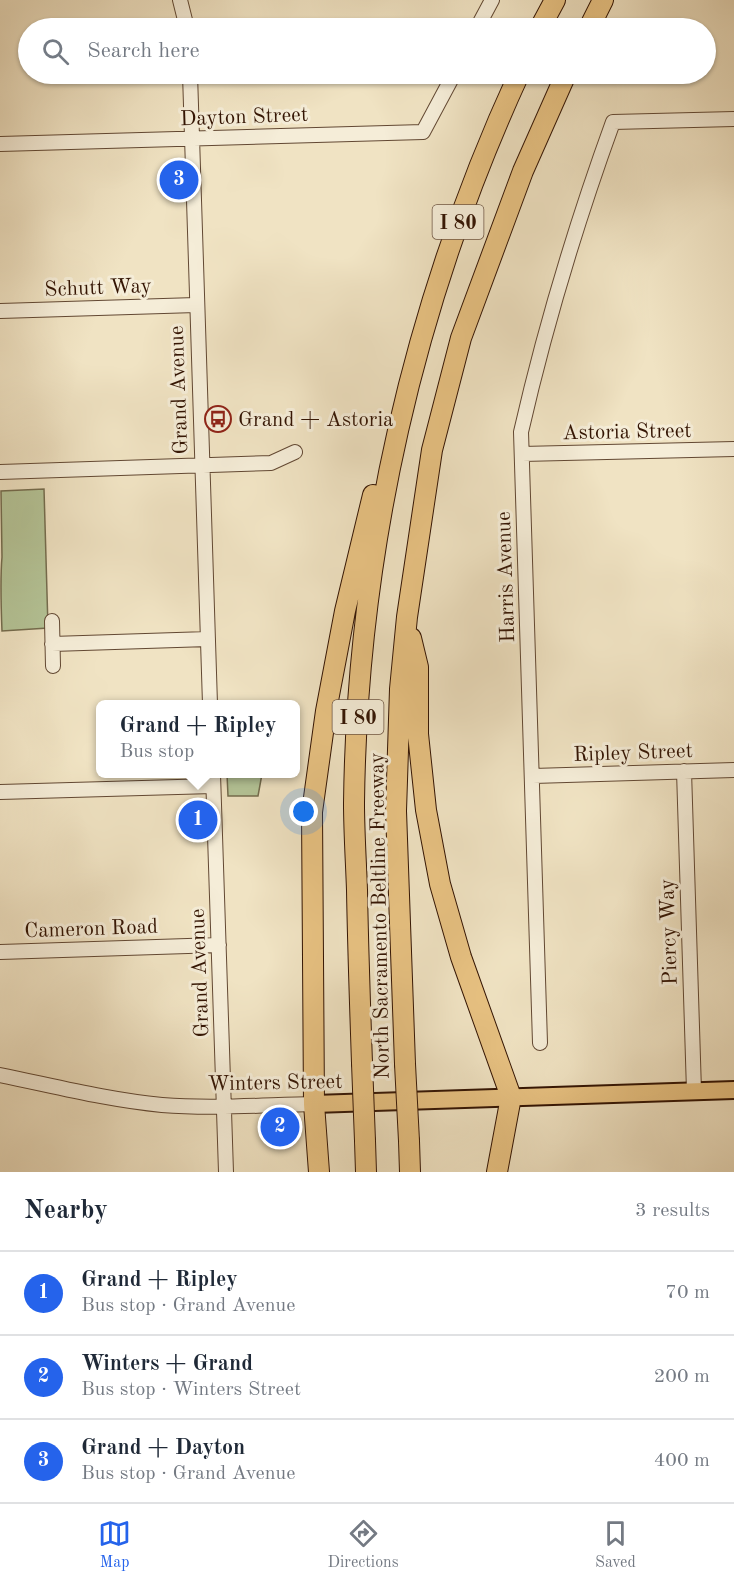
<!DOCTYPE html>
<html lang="en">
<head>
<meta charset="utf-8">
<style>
  :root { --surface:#fff; --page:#f6f6f7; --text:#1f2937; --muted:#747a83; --line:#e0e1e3; --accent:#2563eb }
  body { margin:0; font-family:"Old Standard TT",serif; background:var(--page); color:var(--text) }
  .you { position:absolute; left:304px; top:812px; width:21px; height:21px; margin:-15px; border:4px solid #fff; border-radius:50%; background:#1a73e8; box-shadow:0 0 0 9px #1a73e833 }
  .badge { display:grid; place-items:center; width:39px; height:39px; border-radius:50%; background:var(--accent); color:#fff; font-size:20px; font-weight:700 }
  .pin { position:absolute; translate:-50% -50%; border:3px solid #fff; box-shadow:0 2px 6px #0006 }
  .popup { position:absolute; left:96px; top:700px; width:204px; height:78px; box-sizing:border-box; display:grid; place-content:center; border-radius:9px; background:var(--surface); filter:drop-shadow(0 2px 4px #0005); font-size:20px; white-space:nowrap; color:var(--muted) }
  .popup b { font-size:22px; color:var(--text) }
  .popup::after { content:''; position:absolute; left:50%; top:100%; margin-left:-12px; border:12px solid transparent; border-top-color:var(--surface) }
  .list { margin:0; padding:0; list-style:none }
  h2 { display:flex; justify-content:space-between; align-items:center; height:78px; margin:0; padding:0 24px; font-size:26px }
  h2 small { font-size:20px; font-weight:400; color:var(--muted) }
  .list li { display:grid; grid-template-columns:39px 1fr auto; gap:18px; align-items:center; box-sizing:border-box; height:84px; padding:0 24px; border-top:2px solid var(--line) }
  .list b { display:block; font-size:22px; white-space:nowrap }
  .list p { margin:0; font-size:20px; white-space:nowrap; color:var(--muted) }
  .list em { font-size:20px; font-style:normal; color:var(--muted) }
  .icon { flex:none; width:33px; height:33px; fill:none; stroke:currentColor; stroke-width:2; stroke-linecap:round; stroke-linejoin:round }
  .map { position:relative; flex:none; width:734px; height:1172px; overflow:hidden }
  .search { position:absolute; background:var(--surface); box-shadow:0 2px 4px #0004; left:18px; right:18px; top:18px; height:66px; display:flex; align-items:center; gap:15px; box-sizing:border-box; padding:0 21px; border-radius:33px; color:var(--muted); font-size:22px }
  .sheet { height:330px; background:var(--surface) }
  nav { display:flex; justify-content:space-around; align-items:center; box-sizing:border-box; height:84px; border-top:2px solid var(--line); background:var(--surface); font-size:16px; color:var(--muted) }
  nav a { display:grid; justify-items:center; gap:3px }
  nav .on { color:var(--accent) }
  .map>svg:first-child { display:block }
  .green { fill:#b5c598; stroke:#746c4e; stroke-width:1.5 }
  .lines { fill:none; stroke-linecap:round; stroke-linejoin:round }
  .minor-casing { stroke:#624833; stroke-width:16 }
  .major-casing { stroke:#331403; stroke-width:20 }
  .highway-casing { stroke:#331403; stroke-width:22 }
  .minor { stroke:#f5edd8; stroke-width:14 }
  .major { stroke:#e8c282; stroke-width:16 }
  .highway { stroke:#e8c282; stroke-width:20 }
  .highway-bridge-casing { stroke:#331403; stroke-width:22; stroke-linecap:butt }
  .highway-bridge { stroke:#e8c282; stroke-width:20 }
  .labels { text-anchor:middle; stroke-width:6; stroke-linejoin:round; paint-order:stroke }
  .shield { fill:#f5edd8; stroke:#6d5543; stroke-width:1.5 }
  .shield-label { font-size:20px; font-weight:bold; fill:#331403 }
  .street-label { font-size:21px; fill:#331403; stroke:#f5edd8 }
  .poi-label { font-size:21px; fill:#331403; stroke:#f5edd8; text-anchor:start }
</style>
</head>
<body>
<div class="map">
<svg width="734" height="1172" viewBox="0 0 734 1172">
  <rect width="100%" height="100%" fill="#f0e3c3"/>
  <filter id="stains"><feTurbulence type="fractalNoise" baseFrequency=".00333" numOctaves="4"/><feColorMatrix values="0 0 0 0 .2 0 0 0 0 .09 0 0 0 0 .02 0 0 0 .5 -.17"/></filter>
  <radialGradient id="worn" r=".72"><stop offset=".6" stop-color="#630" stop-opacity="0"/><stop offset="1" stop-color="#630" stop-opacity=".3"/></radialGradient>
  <path class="green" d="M 44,489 L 48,628 L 2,631 C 1,606 0,580 2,557 L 1,491 Z
    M 227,774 L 262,774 L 258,796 L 228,796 Z"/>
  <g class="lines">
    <defs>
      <path id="minor" d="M 180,0 L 187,28
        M 477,28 L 492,0
        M 190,74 L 210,704
        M 0,144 L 423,132 L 454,74
        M 0,311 L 196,305
        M 522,454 L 734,449
        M 0,472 L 271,463 L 295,452
        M 52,621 L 53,666
        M 52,644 L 208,639
        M 684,771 L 694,1091
        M 213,774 L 226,1172
        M 533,776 L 734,770
        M 0,792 L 213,786
        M 0,952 L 219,945
        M 540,1043 L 521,432 C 545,327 576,224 613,122 L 734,119
        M 0,1075 C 54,1086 108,1100 162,1105 C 212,1109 263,1105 314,1104"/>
      <path id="major" d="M 314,1104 L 734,1090"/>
      <path id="highway" d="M 540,28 L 555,0
        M 589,28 L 603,0
        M 411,638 L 418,667 L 418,734 L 426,810 L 440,884 L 461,957 L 511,1097 L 497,1172
        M 362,1063 C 360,1005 358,948 357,890 C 356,861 354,832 354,803 C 357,551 414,302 519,74
        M 405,1064 L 396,811 L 400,689 L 407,617 L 432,450 L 461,338 L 523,171 L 566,74
        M 365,1141 L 366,1172
        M 409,1141 L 410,1172
        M 319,1172 L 314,1104 L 312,812 L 326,711 L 345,611 L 373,495"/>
    </defs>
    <use href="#minor" class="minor-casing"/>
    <use href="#major" class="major-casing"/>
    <use href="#highway" class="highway-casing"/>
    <use href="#minor" class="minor"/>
    <use href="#major" class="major"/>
    <use href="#highway" class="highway"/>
    <defs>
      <path id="highway-bridge" d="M 362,1063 L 365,1141
        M 405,1064 L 409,1141"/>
    </defs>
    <use href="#highway-bridge" class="highway-bridge-casing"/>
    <use href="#highway-bridge" class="highway-bridge"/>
  </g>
  <defs>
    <symbol id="bus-ring" viewBox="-11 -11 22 22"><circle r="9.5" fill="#f5edd8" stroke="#8f2418" stroke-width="1.5"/><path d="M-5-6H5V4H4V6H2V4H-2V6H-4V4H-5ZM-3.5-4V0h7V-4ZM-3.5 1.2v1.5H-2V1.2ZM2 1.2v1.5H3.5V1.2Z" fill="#8f2418"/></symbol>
  </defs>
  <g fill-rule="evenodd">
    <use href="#bus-ring" x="203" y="404" width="30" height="30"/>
  </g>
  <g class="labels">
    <g class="shield">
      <rect x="432.5" y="205" width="51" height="34" rx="4.5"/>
      <rect x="332.5" y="700" width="51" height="34" rx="4.5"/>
    </g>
    <g class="shield-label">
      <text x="458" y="229">I 80</text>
      <text x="358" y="724">I 80</text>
    </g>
    <g class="street-label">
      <text transform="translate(244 116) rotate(-2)" y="7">Dayton Street</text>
      <text transform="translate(98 287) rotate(-2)" y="7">Schutt Way</text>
      <text transform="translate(178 390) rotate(-92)" y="7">Grand Avenue</text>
      <text transform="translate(627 431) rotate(-1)" y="7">Astoria Street</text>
      <text transform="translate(505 577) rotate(-92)" y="7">Harris Avenue</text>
      <text transform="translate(633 752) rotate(-2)" y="7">Ripley Street</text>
      <text transform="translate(379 916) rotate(-91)" y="7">North Sacramento Beltline Freeway</text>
      <text transform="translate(91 928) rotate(-2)" y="7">Cameron Road</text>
      <text transform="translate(668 932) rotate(-92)" y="7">Piercy Way</text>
      <text transform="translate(199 973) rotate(-92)" y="7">Grand Avenue</text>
      <text transform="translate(275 1082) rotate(-1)" y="7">Winters Street</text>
    </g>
    <g class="poi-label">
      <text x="238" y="426">Grand + Astoria</text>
    </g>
  </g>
  <rect width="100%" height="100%" filter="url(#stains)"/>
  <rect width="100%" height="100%" fill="url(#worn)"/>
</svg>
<div class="you"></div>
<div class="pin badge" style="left:198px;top:820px">1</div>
<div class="popup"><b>Grand + Ripley</b>Bus stop</div>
<div class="pin badge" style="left:280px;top:1127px">2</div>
<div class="pin badge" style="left:179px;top:180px">3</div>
<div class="search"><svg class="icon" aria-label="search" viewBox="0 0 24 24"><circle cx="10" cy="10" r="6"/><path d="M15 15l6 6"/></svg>Search here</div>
</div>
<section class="sheet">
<h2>Nearby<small>3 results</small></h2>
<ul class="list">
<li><span class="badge">1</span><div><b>Grand + Ripley</b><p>Bus stop · Grand Avenue</p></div><em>70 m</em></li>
<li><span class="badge">2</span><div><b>Winters + Grand</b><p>Bus stop · Winters Street</p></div><em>200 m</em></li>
<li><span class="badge">3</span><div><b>Grand + Dayton</b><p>Bus stop · Grand Avenue</p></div><em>400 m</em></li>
</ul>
</section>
<nav>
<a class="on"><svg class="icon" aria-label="map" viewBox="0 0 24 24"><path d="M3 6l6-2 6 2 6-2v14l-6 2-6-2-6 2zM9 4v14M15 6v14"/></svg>Map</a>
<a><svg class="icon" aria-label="directions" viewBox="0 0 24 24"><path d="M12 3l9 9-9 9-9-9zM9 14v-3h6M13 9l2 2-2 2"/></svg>Directions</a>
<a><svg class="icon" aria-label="saved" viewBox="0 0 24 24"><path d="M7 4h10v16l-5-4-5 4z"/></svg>Saved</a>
</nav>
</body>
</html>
